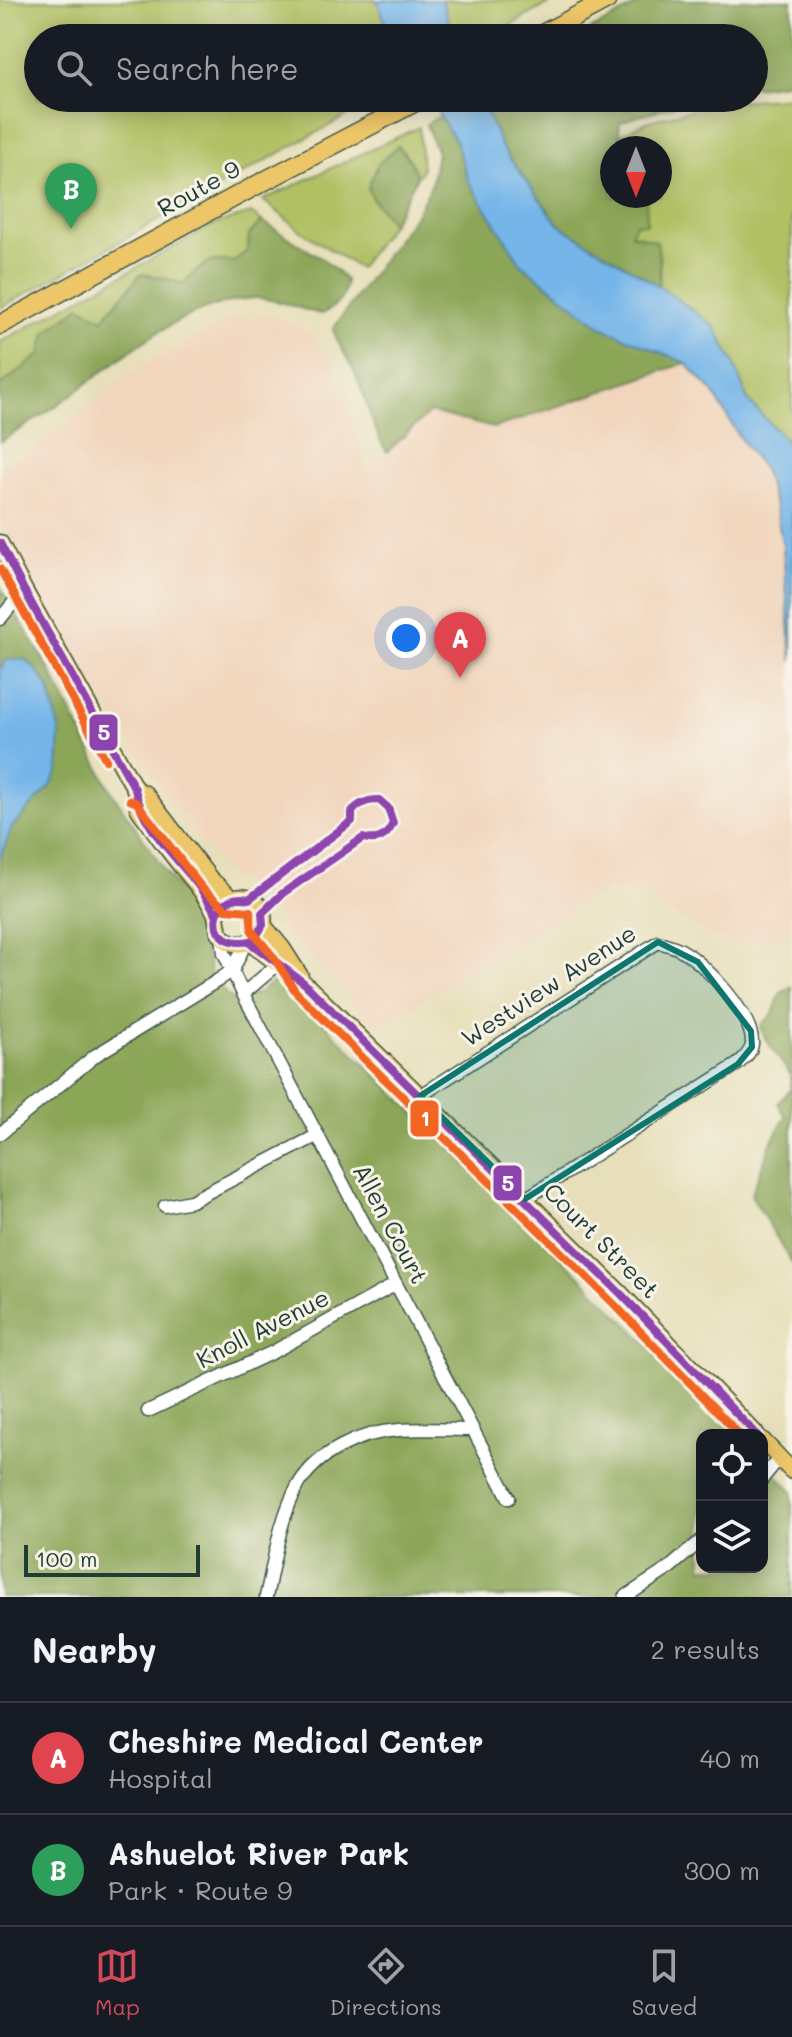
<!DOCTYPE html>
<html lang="en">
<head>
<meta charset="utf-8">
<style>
  :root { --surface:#171b24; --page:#20242c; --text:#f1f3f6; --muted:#9ea1a6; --line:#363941; --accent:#d1495b }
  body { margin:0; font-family:Mali,sans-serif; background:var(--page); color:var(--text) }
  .controls { position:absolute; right:24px; bottom:24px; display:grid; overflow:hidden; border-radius:16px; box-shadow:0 4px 20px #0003 }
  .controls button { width:72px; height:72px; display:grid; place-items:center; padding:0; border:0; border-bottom:2px solid var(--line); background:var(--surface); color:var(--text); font:40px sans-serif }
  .compass { position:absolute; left:600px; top:136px; width:72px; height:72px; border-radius:50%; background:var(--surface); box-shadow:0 4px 20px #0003; rotate:180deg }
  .scale { position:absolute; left:24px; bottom:20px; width:176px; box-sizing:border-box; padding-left:8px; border:4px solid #1f3d34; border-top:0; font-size:22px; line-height:28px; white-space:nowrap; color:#1f3d34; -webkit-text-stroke:6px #f7f3e8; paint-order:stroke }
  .you { position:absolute; left:406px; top:638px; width:28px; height:28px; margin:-20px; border:6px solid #fff; border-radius:50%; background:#1a73e8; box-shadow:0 0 0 12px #1a73e833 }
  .badge { display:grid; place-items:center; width:52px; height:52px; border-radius:50%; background:var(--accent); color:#fff; font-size:26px; font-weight:700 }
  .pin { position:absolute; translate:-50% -66px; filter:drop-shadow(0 2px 4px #0008) }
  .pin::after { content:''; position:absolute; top:42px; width:28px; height:24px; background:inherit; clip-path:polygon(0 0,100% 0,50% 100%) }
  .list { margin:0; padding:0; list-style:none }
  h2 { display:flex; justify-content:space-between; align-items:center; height:104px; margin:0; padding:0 32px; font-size:34px }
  h2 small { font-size:26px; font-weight:400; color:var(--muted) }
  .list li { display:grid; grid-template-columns:52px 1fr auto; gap:24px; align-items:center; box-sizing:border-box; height:112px; padding:0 32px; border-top:2px solid var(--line) }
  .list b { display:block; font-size:30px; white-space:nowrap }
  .list p { margin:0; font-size:26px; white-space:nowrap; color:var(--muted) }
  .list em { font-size:26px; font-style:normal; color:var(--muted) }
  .icon { flex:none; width:44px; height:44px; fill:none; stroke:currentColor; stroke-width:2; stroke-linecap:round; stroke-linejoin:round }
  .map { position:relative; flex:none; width:792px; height:1597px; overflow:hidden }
  .search { position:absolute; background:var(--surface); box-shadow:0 4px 20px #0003; left:24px; right:24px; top:24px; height:88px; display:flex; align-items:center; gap:20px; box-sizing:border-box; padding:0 28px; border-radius:44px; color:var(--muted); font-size:30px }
  .sheet { height:328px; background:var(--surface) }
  nav { display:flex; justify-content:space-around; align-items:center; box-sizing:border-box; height:112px; border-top:2px solid var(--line); background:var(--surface); font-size:22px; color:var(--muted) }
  nav a { display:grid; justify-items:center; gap:4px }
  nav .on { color:var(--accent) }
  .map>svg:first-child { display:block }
  .built { fill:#f1d5bc }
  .green { fill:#b0c063; stroke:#687e4c; stroke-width:2 }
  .forest { fill:#8ca659; stroke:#567246; stroke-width:2 }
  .water { fill:#74b5e9; stroke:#4a798e; stroke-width:2 }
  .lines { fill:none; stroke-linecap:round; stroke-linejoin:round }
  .minor-casing { stroke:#3d5548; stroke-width:15 }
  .major-casing { stroke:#3d5548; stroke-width:19 }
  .highway-casing { stroke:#3d5548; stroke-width:21 }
  .minor { stroke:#fff; stroke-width:12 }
  .major { stroke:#ecc669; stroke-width:16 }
  .highway { stroke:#ecc669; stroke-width:18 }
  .bus-1-casing { stroke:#f7f3e8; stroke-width:14 }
  .bus-2-casing { stroke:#f7f3e8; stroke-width:14 }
  .bus-1 { stroke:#8e44ad; stroke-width:8 }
  .bus-2 { stroke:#f26522; stroke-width:8 }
  .marked { fill:#0f766e; fill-opacity:0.2; stroke:#0f766e; stroke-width:6; stroke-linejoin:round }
  .labels { text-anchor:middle; stroke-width:6; stroke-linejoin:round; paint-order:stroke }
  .street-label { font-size:24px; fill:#1f3d34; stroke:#f7f3e8 }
  .line-badge { stroke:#f7f3e8; stroke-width:3 }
  .badge-label { font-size:22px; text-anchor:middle; font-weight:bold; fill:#fff }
</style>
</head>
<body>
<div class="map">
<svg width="792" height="1597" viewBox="0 0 792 1597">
  <rect width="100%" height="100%" fill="#f7f3e8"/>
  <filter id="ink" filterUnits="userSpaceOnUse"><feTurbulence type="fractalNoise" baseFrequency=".0125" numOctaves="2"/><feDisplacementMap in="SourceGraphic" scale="16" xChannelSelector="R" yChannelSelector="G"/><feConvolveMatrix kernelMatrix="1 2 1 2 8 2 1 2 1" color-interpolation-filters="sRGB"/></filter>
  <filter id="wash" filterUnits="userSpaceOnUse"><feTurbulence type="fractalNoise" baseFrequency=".006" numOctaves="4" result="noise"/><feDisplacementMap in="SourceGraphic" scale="32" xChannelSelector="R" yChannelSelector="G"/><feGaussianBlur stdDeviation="1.8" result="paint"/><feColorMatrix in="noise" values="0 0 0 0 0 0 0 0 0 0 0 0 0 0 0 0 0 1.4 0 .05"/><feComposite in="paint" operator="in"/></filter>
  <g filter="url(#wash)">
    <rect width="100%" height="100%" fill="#e7dfb9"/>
    <path class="built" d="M 270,315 L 309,332 L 332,361 L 367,470 L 430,412 L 495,428 L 686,363 L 713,392 L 740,438 L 764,471 L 776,509 L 783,547 L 792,661 L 792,931 L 778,939 L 740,945 L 708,935 L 640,893 L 605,890 L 378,1027 L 285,930 L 279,918 L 264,897 L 246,883 L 231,877 L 160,789 L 108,705 L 97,697 L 68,649 L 24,569 L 0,517 L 0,472 L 14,460 L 61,428 L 123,377 L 227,320 Z"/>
    <path class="green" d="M 0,0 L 556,0 L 487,38 L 38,38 L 38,98 L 379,98 L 0,308 Z
      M 792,97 L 792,452 L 785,439 L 748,401 L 733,361 L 714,326 L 659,286 L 660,262 L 641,236 L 631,234 L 646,200 L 650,196 L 660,196 L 663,165 L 660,164 L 660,148 L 618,148 L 621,140 L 619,135 L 649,121 L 722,102 Z
      M 419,127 L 422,170 L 417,177 L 410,160 L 398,147 L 378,165 L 368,188 L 373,200 L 392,223 L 359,268 L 301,231 L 263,200 Z
      M 251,213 L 262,221 L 249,235 L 248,250 L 233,262 C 205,257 202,267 183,284 L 165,278 L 141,274 L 103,319 L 46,333 L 41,354 L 0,386 L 0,342 L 216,224 Z"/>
    <path class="forest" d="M 651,0 L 792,0 L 792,82 L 754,87 L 754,38 L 576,38 L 641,3 Z
      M 480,98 L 697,98 L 620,122 L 619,135 L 621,140 L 618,148 L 612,148 L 612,196 L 650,196 L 646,200 L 647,224 L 636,224 L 631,234 L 657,241 L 660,262 L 659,286 L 559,225 L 502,148 Z
      M 440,116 L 456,142 L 468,180 L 603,328 L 686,363 L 494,428 L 430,412 L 387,452 C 371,427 366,396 353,369 C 347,356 337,344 333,329 L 418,211 L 431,186 L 437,153 L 426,124 Z
      M 398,146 L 410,160 L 417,177 L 392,223 L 373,200 L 368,187 L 378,164 Z
      M 262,221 L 324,260 L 346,280 C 345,299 338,305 322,314 C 305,311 270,297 256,298 C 177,303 118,363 57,405 C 39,418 19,430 0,442 L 0,386 L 41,354 L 46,333 L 80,306 L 103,319 L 141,274 L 165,278 L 183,284 C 203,266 205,257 233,262 L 248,250 L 249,235 Z
      M 0,587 L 48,667 L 111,791 L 167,874 L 195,907 L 211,974 L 226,994 L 234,1000 L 259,993 L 272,982 L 321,1021 L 511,1207 L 738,1435 L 702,1435 L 702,1567 L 762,1567 L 762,1460 L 792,1491 L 792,1597 L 0,1597 Z
      M 792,986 L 792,1263 L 751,1195 L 773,1139 L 786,1117 L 778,1103 L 791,1089 L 791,1076 L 765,1038 L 761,1026 L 773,1014 L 780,994 Z"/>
    <path class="water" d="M 377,0 L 442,0 L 454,38 L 393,38 L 387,27 Z
      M 429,98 L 480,98 L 502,148 L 559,225 L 659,286 L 714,326 L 733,361 L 748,401 L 785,439 L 792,452 L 792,661 L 783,547 L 776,509 L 764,471 L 740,438 L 713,392 L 686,363 L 603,328 L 521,264 L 468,180 L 456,142 Z
      M 24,659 L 34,667 L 49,687 L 60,733 L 58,772 L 51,786 L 12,827 L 0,859 L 0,669 L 6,660 Z"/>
  </g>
  <g filter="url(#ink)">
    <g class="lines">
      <defs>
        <path id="minor" d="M 0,619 L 24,590
          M 222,936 L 224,953 L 243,994 L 509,1498
          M 243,994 L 278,964
          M 420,1096 L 658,942 C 666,944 674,946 681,950 C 705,963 754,1016 752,1044 C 751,1053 744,1058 738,1064 L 525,1199
          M 0,1134 L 96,1055 L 217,981 L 233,970 L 245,944
          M 165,1206 L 191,1201 L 318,1135
          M 148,1411 L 273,1352 L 396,1284
          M 762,1479 L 779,1458
          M 266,1597 C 274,1561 280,1516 299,1484 C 318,1452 362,1432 399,1430 C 423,1428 448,1430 473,1430
          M 625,1597 L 668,1569 L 702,1540"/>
        <path id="major" d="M 0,543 L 24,590 L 135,789 C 136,794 136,802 138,807 C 141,814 148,820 152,827 C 159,837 166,847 174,857 C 184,870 195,881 204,895 C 208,901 215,910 216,916 C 218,925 217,932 224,938 C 238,950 260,942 263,925 C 269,895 228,886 217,915
          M 135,789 L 145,794 L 210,879 L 231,898
          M 263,925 L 282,948 L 300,976
          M 249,942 L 304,983 L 420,1096 L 622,1295 L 757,1435
          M 762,1440 L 792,1471"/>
        <path id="highway" d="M 535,38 L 607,0
          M 0,325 L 255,186 L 423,98"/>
      </defs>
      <use href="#minor" class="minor-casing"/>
      <use href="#major" class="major-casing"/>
      <use href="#highway" class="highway-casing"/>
      <use href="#minor" class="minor"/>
      <use href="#major" class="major"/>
      <use href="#highway" class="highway"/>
      <defs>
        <path id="bus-1" d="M 0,543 L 24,590 L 135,789 C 142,828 177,857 200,888 C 206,897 211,906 217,915
          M 379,800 L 388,808 L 393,823 C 387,837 378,842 363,838 L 283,893 L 262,913 L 263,925 L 254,940 C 202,954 207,890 249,899 L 352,821 L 352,812 C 359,803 367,800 379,800 Z
          M 249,942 L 304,983 L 622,1295 L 757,1435"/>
        <path id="bus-2" d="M 0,569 L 106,760
          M 130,800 L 137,803 L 202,888 L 226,909 L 250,911 L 252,931 L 272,955 L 296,992 L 613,1303 L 740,1435"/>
      </defs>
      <use href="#bus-1" class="bus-1-casing"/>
      <use href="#bus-2" class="bus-2-casing"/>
      <use href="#bus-1" class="bus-1"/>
      <use href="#bus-2" class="bus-2"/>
    </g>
  </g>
  <path class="marked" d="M 658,942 L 698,962 L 751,1031 L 752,1047 L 738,1064 L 525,1199 L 420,1096 Z"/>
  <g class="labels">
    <g class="street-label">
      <text transform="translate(199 189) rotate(-29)" y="8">Route 9</text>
      <text transform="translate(549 986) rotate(-33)" y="8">Westview Avenue</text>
      <text transform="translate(390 1224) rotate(62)" y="8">Allen Court</text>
      <text transform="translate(601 1241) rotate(45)" y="8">Court Street</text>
      <text transform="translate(263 1329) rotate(-27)" y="8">Knoll Avenue</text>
    </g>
  </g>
  <g class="line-badge">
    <rect x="88" y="713" width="31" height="39" rx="8" fill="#8e44ad"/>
    <rect x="409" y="1099" width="31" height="39" rx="8" fill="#f26522"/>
    <rect x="492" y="1164" width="31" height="38" rx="8" fill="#8e44ad"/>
  </g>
  <g class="badge-label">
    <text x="104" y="740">5</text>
    <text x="425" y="1126">1</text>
    <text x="508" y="1191">5</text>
  </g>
</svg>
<div class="controls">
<button><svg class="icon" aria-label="locate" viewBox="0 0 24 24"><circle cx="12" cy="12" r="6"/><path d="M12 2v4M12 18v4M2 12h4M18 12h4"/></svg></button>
<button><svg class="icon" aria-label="layers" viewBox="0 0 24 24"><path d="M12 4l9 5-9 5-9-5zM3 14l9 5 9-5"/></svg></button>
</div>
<svg class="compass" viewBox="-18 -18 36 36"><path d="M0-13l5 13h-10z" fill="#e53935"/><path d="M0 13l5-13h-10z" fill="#9ea1a6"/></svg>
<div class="scale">100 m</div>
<div class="you"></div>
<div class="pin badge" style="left:460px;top:678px;background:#e0444e">A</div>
<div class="pin badge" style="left:71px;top:229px;background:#2e9e5b">B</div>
<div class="search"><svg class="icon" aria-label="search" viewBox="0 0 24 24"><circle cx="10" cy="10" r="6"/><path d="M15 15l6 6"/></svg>Search here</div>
</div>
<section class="sheet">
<h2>Nearby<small>2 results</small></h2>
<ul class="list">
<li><span class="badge" style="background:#e0444e">A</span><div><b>Cheshire Medical Center</b><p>Hospital</p></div><em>40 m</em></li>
<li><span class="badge" style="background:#2e9e5b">B</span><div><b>Ashuelot River Park</b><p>Park · Route 9</p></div><em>300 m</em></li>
</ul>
</section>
<nav>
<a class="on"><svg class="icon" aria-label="map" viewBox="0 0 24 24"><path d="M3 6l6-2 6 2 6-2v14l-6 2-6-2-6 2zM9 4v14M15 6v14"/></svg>Map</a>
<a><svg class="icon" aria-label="directions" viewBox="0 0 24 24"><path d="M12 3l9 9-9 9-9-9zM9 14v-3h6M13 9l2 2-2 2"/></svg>Directions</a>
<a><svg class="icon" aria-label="saved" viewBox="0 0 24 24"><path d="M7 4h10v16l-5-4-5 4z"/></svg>Saved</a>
</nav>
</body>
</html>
